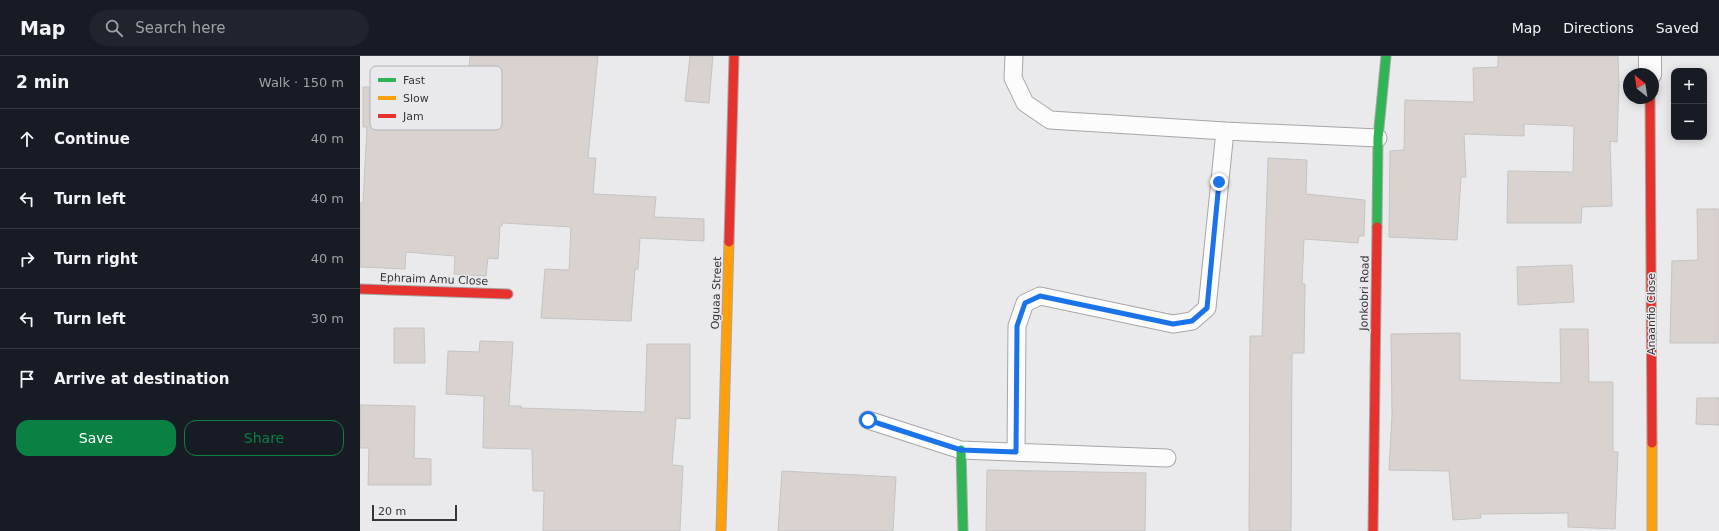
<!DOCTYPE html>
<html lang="en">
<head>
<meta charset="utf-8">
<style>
  :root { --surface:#171b24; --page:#20242c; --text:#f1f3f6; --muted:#9ea1a6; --line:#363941; --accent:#0b8043 }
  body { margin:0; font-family:"DejaVu Sans",sans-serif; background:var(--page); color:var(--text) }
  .controls { position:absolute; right:12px; top:12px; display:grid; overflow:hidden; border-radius:8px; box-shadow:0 2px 10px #0003 }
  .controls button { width:36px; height:36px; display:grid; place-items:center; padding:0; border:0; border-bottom:1px solid var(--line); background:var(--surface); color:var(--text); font:20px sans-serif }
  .compass { position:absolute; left:1263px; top:12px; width:36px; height:36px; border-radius:50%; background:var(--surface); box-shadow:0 2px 10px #0003; rotate:330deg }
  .scale { position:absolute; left:12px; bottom:10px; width:85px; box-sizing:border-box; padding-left:4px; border:2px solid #353536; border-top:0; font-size:11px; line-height:14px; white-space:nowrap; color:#353536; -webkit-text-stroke:3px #e9e9ed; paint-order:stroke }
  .stop { position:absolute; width:12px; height:12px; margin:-9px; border:3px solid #1a73e8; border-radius:50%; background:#fff }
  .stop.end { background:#1a73e8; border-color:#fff; box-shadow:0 1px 4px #0008 }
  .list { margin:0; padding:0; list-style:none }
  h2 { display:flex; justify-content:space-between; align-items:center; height:52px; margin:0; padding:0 16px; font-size:17px }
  h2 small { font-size:13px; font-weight:400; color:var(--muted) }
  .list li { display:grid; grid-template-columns:26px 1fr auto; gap:12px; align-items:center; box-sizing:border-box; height:60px; padding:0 16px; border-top:1px solid var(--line) }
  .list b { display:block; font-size:15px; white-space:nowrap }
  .list em { font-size:13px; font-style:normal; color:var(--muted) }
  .actions { display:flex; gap:8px; padding:12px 16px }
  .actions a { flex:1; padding:9px 0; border:1px solid var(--accent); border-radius:12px; text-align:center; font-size:14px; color:var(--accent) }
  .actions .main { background:var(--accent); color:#fff }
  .icon { flex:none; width:22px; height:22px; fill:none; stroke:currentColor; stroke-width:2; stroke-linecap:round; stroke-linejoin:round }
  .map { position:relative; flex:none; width:1359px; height:475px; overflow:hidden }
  header { display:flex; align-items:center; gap:24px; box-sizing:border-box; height:56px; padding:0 20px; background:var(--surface); border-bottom:1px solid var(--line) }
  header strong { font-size:19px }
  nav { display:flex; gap:22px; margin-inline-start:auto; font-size:14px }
  .search { width:280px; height:36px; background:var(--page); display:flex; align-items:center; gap:10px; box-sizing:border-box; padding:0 14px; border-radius:22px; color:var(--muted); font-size:15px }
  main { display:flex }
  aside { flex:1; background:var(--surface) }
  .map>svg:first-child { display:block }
  .building { fill:#dad2cf; stroke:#c5c4c4 }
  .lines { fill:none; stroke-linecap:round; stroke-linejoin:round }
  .lane-casing { stroke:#a6a6a8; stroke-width:19 }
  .street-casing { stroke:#a6a6a8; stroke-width:24 }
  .fast-casing { stroke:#a6a6a8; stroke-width:11 }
  .slow-casing { stroke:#a6a6a8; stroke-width:11 }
  .jam-casing { stroke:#a6a6a8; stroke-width:11 }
  .lane { stroke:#fcfcfc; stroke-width:17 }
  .street { stroke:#fcfcfc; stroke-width:22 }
  .fast { stroke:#30b455; stroke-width:9 }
  .slow { stroke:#ff9f0a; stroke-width:9 }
  .jam { stroke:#e5322d; stroke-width:9 }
  .route { stroke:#1a73e8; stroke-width:5 }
  .labels { text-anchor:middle; stroke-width:3; stroke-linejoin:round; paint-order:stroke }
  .street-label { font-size:11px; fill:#353536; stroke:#e9e9ed }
  .key { fill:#e9e9ed; stroke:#b3b3b6; stroke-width:1 }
  .key-label { font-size:11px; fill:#353536 }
</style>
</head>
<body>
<header>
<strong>Map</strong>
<div class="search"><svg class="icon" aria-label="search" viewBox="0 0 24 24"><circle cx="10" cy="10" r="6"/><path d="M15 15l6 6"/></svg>Search here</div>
<nav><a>Map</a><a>Directions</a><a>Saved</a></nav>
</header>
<main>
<aside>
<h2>2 min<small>Walk · 150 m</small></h2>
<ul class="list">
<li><svg class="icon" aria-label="ahead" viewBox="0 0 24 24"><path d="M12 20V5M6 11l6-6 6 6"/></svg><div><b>Continue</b></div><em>40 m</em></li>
<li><svg class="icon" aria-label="left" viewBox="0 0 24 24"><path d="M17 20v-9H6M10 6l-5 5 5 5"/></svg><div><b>Turn left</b></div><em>40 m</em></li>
<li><svg class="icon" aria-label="right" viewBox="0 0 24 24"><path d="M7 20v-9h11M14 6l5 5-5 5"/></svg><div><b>Turn right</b></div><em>40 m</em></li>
<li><svg class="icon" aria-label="left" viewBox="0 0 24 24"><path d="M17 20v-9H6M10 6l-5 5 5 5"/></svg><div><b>Turn left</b></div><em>30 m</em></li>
<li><svg class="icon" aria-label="arrive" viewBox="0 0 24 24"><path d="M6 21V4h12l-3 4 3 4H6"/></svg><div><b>Arrive at destination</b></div></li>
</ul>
<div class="actions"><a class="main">Save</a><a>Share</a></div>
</aside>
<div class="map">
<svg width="1359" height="475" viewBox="0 0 1359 475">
  <rect width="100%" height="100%" fill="#eaeaec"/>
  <path class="building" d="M 110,0 L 238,0 L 228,102 L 236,102 L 233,138 L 296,141 L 294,161 L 344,163 L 344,185 L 280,182 L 278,213 L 275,213 L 271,265 L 181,262 L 185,213 L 209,214 L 211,171 L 143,167 L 142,170 L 140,170 L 138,203 L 128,202 L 126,220 L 94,218 L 95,200 L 46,196 L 45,213 L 0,211 L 0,147 L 3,147 L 7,71 L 3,71 L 3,31 L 93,31 L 93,14 L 109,14 Z
    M 330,0 L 353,0 L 349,47 L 325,45 Z
    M 1138,0 L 1258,0 L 1259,29 L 1257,86 L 1250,85 L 1252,150 L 1222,151 L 1221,167 L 1147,167 L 1148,115 L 1213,116 L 1214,70 L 1164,68 L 1164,80 L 1104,78 L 1106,121 L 1101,121 L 1097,184 L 1029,181 L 1030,95 L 1044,94 L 1045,44 L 1114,46 L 1113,12 L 1138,11 Z
    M 908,102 L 947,104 L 946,138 L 1005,144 L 1004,180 L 999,180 L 998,187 L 944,183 L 942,228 L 945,228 L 944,297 L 932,297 L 931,475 L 889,475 L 890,280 L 902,280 Z
    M 1337,153 L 1359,153 L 1359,287 L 1310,287 L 1312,205 L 1338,204 Z
    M 1212,209 L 1214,246 L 1158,249 L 1157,211 Z
    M 34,272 L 64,272 L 65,307 L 34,307 Z
    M 1200,273 L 1228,273 L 1229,326 L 1253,326 L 1253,396 L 1258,396 L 1255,473 L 1208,471 L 1208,457 L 1120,458 L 1121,462 L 1093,464 L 1089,415 L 1029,414 L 1032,359 L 1031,278 L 1100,277 L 1100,324 L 1201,327 Z
    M 120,285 L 153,286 L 149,350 L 161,350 L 161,352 L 285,356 L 287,288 L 330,288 L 330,363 L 316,362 L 312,409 L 323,410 L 320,475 L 183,475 L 184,435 L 173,435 L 172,393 L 123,392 L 124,340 L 86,338 L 88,295 L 119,296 Z
    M 1337,342 L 1359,342 L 1359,369 L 1336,368 Z
    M 0,349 L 55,350 L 54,402 L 71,403 L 71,429 L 8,429 L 9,392 L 0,392 Z
    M 627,414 L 786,417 L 785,475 L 626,475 Z
    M 422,415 L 536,421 L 533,475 L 418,475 Z"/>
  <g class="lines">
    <defs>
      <path id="lane" d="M 654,0 L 653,22 L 665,47 L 690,64 L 865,75 L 1018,82
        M 508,364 L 601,394 L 807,402
        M 656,396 L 657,270 L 665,247 L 680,240 L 813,268 L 832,265 L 847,252 L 865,75"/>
      <path id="street" d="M 1290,0 L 1290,18"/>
      <path id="fast" d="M 1017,171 L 1018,82 L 1026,0
        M 601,394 L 603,475"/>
      <path id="slow" d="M 1292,387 L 1292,475
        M 361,475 L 369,186"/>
      <path id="jam" d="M 1290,42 L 1292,387
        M 369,186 L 374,0
        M 0,233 L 148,238
        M 1013,475 L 1017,171"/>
    </defs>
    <use href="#lane" class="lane-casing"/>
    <use href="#street" class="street-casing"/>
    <use href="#fast" class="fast-casing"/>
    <use href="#slow" class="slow-casing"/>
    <use href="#jam" class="jam-casing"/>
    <use href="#lane" class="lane"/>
    <use href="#street" class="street"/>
    <use href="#fast" class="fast"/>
    <use href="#slow" class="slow"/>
    <use href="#jam" class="jam"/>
  </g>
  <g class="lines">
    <path class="route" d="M 508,364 L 601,394 L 656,396 L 657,270 L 665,247 L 680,240 L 813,268 L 832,265 L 847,252 L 859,126"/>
  </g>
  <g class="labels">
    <g class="street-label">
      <text transform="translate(74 223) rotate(2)" y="4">Ephraim Amu Close</text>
      <text transform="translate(356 237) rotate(-88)" y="4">Oguaa Street</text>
      <text transform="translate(1004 237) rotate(-89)" y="4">Jonkobri Road</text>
      <text transform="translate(1291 258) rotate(-90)" y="4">Anaanfio Close</text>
    </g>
  </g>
  <rect x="10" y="10" width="132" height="64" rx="6" class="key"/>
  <rect x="18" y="22" width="18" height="4" fill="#30b455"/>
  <rect x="18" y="40" width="18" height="4" fill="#ff9f0a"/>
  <rect x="18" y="58" width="18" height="4" fill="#e5322d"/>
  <g class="key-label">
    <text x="43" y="28">Fast</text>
    <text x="43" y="46">Slow</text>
    <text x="43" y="64">Jam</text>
  </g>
</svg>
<div class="controls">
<button>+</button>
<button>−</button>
</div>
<svg class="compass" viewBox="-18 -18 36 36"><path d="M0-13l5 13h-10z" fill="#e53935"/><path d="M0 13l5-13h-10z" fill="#9ea1a6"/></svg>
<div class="scale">20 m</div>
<div class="stop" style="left:508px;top:364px"></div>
<div class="stop end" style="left:859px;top:126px"></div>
</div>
</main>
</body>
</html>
